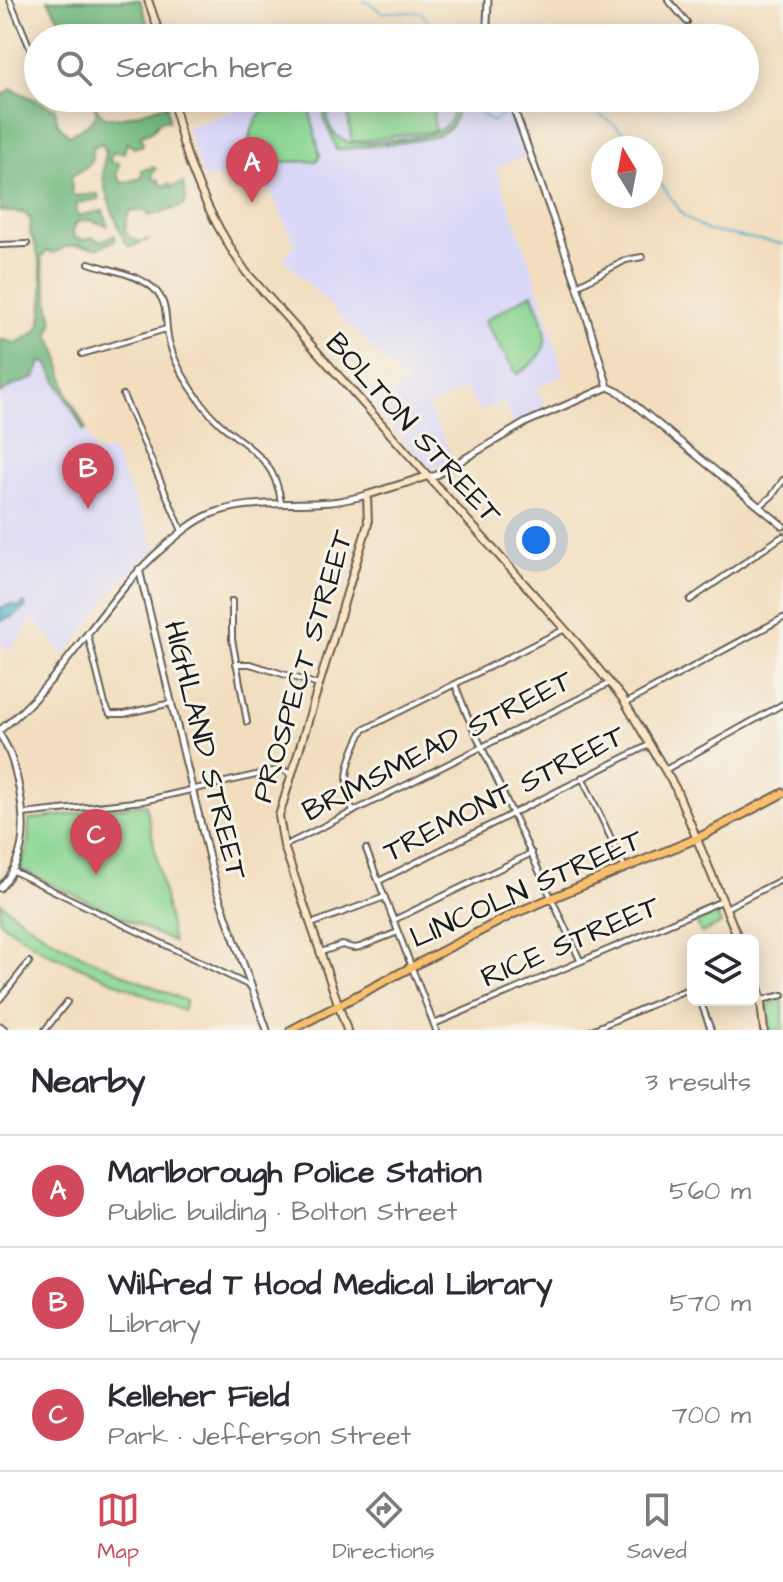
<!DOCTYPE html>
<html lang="en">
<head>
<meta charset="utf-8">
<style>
  :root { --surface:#fff; --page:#f2f2f3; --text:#2b2b33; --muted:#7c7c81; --line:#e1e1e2; --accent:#d1495b }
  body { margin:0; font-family:"Architects Daughter",sans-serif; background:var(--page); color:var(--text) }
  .controls { position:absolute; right:24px; bottom:24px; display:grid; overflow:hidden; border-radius:12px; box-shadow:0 4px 20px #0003 }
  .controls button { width:72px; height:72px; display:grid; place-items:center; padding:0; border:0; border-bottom:2px solid var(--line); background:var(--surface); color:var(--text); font:40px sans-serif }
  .compass { position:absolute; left:591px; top:136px; width:72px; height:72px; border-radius:50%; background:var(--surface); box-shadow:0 4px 20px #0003; rotate:350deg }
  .you { position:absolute; left:536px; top:540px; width:28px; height:28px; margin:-20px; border:6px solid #fff; border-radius:50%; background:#1a73e8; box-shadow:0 0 0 12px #1a73e833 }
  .badge { display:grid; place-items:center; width:52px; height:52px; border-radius:50%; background:var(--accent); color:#fff; font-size:26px; font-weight:700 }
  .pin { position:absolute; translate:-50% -66px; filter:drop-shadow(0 2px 4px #0008) }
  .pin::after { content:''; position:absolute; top:42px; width:28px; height:24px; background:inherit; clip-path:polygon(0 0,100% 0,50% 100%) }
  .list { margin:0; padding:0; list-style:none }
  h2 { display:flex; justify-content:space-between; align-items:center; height:104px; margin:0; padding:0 32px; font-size:34px }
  h2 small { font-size:26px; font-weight:400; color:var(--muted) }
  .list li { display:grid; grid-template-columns:52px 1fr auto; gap:24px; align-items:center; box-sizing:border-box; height:112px; padding:0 32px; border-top:2px solid var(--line) }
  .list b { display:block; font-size:30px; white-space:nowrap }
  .list p { margin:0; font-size:26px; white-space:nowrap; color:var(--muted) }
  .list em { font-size:26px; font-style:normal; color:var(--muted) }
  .icon { flex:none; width:44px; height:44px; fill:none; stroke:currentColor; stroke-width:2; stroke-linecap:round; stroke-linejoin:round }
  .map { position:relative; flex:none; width:783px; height:1030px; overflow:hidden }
  .search { position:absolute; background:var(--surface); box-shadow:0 4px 20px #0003; left:24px; right:24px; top:24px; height:88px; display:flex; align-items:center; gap:20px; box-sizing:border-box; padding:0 28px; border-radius:44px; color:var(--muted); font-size:30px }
  .sheet { height:440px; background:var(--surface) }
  nav { display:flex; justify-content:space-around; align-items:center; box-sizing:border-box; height:112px; border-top:2px solid var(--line); background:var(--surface); font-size:22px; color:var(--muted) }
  nav a { display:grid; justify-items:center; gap:4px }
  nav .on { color:var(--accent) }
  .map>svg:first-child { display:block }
  .built { fill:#d9d7f8 }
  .green { fill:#8bd693; stroke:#547958; stroke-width:2 }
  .forest { fill:#70b77d; stroke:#466a4c; stroke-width:2 }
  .water { fill:#4dadcc; stroke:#346474; stroke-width:2 }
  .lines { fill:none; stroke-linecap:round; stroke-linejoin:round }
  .stream { stroke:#4dadcc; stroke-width:2 }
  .minor-casing { stroke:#676055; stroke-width:8 }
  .tertiary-casing { stroke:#676055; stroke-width:9 }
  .secondary-casing { stroke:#676055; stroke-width:10 }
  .primary-casing { stroke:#676055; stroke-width:11 }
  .minor { stroke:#fff; stroke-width:4 }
  .tertiary { stroke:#fff; stroke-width:5 }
  .secondary { stroke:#fde5c5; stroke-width:6 }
  .primary { stroke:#f9bf6d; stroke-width:7 }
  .labels { text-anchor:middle; stroke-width:6; stroke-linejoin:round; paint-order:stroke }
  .street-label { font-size:30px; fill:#1c1c1c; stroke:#f7f3e8 }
</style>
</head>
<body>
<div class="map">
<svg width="783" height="1030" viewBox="0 0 783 1030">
  <rect width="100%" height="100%" fill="#f7f3e8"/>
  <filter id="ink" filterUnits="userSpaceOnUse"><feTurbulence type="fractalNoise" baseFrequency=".0125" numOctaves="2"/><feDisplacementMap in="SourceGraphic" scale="16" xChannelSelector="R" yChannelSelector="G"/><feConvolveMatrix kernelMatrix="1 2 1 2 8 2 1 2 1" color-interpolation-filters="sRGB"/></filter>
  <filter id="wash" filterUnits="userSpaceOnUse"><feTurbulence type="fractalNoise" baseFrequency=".006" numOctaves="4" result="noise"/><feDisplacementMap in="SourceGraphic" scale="32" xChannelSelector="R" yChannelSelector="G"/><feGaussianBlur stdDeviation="1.8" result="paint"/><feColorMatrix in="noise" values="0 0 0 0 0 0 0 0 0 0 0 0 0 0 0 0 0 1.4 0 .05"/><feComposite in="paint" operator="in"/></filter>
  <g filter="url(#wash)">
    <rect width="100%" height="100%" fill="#f2debf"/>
    <path class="built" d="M 265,98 L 504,98 L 525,156 L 496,168 L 532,268 L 564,375 L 537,387 L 545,409 L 514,424 L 503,401 L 479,412 L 466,388 L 428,408 L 454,459 L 431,470 L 373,406 L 406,383 L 284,259 L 295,244 L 261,171 L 204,180 L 187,128 Z
      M 49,327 L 61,386 L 97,454 L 112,450 L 156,548 L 118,584 L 65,656 L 34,619 L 8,651 L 0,641 L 0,353 Z"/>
    <path class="green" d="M 278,98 L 307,98 L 320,156 L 316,161 L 249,163 C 245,135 255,113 278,98 Z
      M 330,98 L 335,98 C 321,117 329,137 351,143 C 370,143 431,139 444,127 C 453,119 454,109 452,98 L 455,98 C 458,111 456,124 444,132 C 428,143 359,146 336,150 C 333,128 315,124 330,98 Z
      M 345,98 L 432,98 L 435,131 L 352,142 Z
      M 532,293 C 548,329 557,352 517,374 L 484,321 Z
      M 146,804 L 173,942 L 20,869 L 28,844 L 29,820 Z
      M 0,902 C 52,949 124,973 186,1001 L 183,1011 L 47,953 L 0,922 Z
      M 715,910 L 721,924 L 701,933 L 695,919 Z
      M 783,1000 L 783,1030 L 770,1030 L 768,1004 Z"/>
    <path class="forest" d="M 48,0 L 140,0 L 148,25 L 142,24 L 86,38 L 70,38 Z
      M 12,89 L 55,109 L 58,124 L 69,135 L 91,122 L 97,113 L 91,98 C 94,102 97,110 101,114 C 113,126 151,108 167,105 L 169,121 L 161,120 L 152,131 L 141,135 L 143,145 L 134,148 L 127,143 L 124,153 L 113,152 L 109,161 L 119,163 L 117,175 L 122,183 L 142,178 L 142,170 L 153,167 L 156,169 L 152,174 L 153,179 L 159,180 L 162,186 L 170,184 L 171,187 L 183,183 L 186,199 L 184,206 L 149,216 L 145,210 L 129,212 L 125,229 L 130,238 L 142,242 L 150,239 L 130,247 L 124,241 C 114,212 96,184 106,152 L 102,143 L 92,147 L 92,161 L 86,167 L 71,177 L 72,196 L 98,194 L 99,199 L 77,203 L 77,216 L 103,211 L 108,226 L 90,220 L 77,222 L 73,230 L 74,238 L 84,240 L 92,237 L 100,241 L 115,235 L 115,241 L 97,248 L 75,245 L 65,247 L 54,253 L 47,251 L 41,258 L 53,323 L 49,334 L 59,357 L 67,393 L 86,429 L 84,431 L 47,363 L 41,362 L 35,378 L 12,386 L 0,394 L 1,339 L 14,343 C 21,340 31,337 36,331 C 50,316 41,249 30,234 L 31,220 L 24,213 L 0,211 L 0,97 Z"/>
    <path class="water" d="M 25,603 L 25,608 L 14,616 L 0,621 L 0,608 L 12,604 L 18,607 Z"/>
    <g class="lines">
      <path class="stream" d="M 364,0 L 382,12 L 421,12 L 440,38
        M 467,98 L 491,122 L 509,111
        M 519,107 C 562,87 611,114 637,148
        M 651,170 L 684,216 L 708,231 L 783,244"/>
    </g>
  </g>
  <g filter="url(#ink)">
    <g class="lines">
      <defs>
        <path id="minor" d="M 10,0 L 32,53 L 34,77
          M 668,0 L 687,22
          M 0,245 L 27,244
          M 89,263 C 109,270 143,275 157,292 C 170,307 164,328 170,345 C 176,367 190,387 203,405 C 231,444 275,448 281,503
          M 577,286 L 626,260 L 642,257
          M 82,354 L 166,329
          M 123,395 L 182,531
          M 760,506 L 772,496 L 783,480
          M 690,600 L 783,536
          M 232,601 L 232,639 L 247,722
          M 88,636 L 105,704 L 110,714 L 124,714 L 171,703
          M 236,664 L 250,664 L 319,685
          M 455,684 L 467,715 L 580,960
          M 626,703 L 783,618
          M 665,770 L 783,704
          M 582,777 L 625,868
          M 353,812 C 341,781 348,759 363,730 L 565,629
          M 23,814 L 143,801 L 282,769 L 291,774
          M 284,846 L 610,683
          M 366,849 L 436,1030
          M 13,871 L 252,987
          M 379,881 L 649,745
          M 726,908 L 783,879
          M 394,920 L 532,853
          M 311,924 L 385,897
          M 321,952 L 342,945 L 354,948 L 360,947 L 398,932
          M 0,999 L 29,962
          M 700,1000 L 711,1030
          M 761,1000 L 783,995
          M 434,1024 L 722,901
          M 45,1030 L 67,1002
          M 592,1030 L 693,987"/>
        <path id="tertiary" d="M 488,0 L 487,23 L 490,38
          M 510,98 L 577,285 L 608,387 L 619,392 L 783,526
          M 429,476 L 435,476 L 527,422 L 608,387
          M 139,569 L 217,891 L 267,1030
          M 0,730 C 67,678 102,599 166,545 C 179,534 194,521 211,514 C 249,499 291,506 331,502 C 343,501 355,498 367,495
          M 0,735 C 11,752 15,768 19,788 C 26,826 27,857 0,888
          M 0,1026 L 5,1030"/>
        <path id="secondary" d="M 148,0 L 161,38
          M 173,98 C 182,159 211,221 246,272 L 577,643 L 623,699 L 676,789 L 739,940
          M 753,974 L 760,994 L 764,1030
          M 347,1030 L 284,846 L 279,816 L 368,524 L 367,495 L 428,476"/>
        <path id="primary" d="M 291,1030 L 513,914 L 698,838 L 783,793"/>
      </defs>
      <use href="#minor" class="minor-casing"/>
      <use href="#tertiary" class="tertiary-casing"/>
      <use href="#secondary" class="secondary-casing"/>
      <use href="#primary" class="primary-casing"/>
      <use href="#minor" class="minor"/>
      <use href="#tertiary" class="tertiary"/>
      <use href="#secondary" class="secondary"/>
      <use href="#primary" class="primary"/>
    </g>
  </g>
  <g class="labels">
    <g class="street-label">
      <text transform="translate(414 428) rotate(48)" y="10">BOLTON STREET</text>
      <text transform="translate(302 666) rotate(-73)" y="10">PROSPECT STREET</text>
      <text transform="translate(437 745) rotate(-27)" y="10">BRIMSMEAD STREET</text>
      <text transform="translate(206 750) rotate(76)" y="10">HIGHLAND STREET</text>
      <text transform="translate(504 793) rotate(-27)" y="10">TREMONT STREET</text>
      <text transform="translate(526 888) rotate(-24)" y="10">LINCOLN STREET</text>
      <text transform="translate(570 941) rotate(-23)" y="10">RICE STREET</text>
    </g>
  </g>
</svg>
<div class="controls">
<button><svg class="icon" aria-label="layers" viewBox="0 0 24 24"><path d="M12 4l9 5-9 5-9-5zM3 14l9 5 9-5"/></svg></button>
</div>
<svg class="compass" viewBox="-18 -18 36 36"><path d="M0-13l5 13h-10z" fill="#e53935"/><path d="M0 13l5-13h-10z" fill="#7c7c81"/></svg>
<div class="you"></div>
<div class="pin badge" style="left:252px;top:203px">A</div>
<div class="pin badge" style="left:88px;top:509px">B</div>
<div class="pin badge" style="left:96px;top:875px">C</div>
<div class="search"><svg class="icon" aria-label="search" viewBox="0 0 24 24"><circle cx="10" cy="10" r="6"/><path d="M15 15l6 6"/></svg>Search here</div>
</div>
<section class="sheet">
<h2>Nearby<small>3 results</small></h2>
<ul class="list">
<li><span class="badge">A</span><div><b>Marlborough Police Station</b><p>Public building · Bolton Street</p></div><em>560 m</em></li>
<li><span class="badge">B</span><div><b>Wilfred T Hood Medical Library</b><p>Library</p></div><em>570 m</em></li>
<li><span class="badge">C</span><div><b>Kelleher Field</b><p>Park · Jefferson Street</p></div><em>700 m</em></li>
</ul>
</section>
<nav>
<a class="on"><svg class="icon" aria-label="map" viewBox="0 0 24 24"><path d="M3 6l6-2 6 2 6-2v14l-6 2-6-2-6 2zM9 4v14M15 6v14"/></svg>Map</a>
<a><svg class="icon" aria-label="directions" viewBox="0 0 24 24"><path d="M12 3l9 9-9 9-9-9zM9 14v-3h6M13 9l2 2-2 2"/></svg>Directions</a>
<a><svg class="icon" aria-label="saved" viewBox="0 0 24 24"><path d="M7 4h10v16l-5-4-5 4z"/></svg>Saved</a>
</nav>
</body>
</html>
